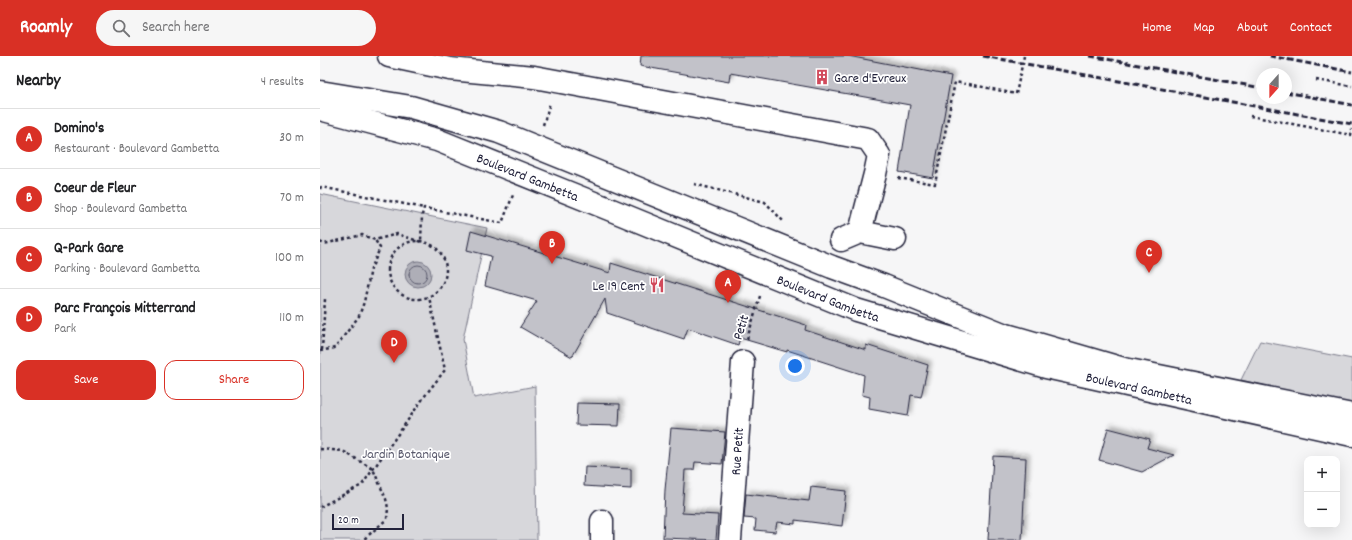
<!DOCTYPE html>
<html lang="en">
<head>
<meta charset="utf-8">
<style>
  :root { --surface:#fff; --page:#f6f6f6; --text:#202124; --muted:#757577; --line:#e0e0e0; --accent:#d93025 }
  body { margin:0; font-family:Dekko,sans-serif; background:var(--page); color:var(--text) }
  .controls { position:absolute; right:12px; bottom:12px; display:grid; overflow:hidden; border-radius:8px; box-shadow:0 4px 16px #0002 }
  .controls button { width:36px; height:36px; display:grid; place-items:center; padding:0; border:0; border-bottom:1px solid var(--line); background:var(--surface); color:var(--text); font:20px sans-serif }
  .compass { position:absolute; left:936px; top:12px; width:36px; height:36px; border-radius:50%; background:var(--surface); box-shadow:0 4px 16px #0002; rotate:201deg }
  .scale { position:absolute; left:12px; bottom:10px; width:72px; box-sizing:border-box; padding-left:4px; border:2px solid #22223b; border-top:0; font-size:11px; line-height:14px; white-space:nowrap; color:#22223b; -webkit-text-stroke:3px #fff; paint-order:stroke }
  .you { position:absolute; left:475px; top:310px; width:14px; height:14px; margin:-10px; border:3px solid #fff; border-radius:50%; background:#1a73e8; box-shadow:0 0 0 6px #1a73e833 }
  .badge { display:grid; place-items:center; width:26px; height:26px; border-radius:50%; background:var(--accent); color:#fff; font-size:13px; font-weight:700 }
  .pin { position:absolute; translate:-50% -33px; filter:drop-shadow(0 1px 2px #0008) }
  .pin::after { content:''; position:absolute; top:21px; width:14px; height:12px; background:inherit; clip-path:polygon(0 0,100% 0,50% 100%) }
  .list { margin:0; padding:0; list-style:none }
  h2 { display:flex; justify-content:space-between; align-items:center; height:52px; margin:0; padding:0 16px; font-size:17px }
  h2 small { font-size:13px; font-weight:400; color:var(--muted) }
  .list li { display:grid; grid-template-columns:26px 1fr auto; gap:12px; align-items:center; box-sizing:border-box; height:60px; padding:0 16px; border-top:1px solid var(--line) }
  .list b { display:block; font-size:15px; white-space:nowrap }
  .list p { margin:0; font-size:13px; white-space:nowrap; color:var(--muted) }
  .list em { font-size:13px; font-style:normal; color:var(--muted) }
  .actions { display:flex; gap:8px; padding:12px 16px }
  .actions a { flex:1; padding:9px 0; border:1px solid var(--accent); border-radius:12px; text-align:center; font-size:14px; color:var(--accent) }
  .actions .main { background:var(--accent); color:#fff }
  .icon { flex:none; width:22px; height:22px; fill:none; stroke:currentColor; stroke-width:2; stroke-linecap:round; stroke-linejoin:round }
  .map { position:relative; flex:none; width:1032px; height:484px; overflow:hidden }
  header { display:flex; align-items:center; gap:24px; box-sizing:border-box; height:56px; padding:0 20px; background:var(--accent); color:#fff }
  header strong { font-size:19px }
  nav { display:flex; gap:22px; margin-inline-start:auto; font-size:14px }
  .search { width:280px; height:36px; background:var(--page); display:flex; align-items:center; gap:10px; box-sizing:border-box; padding:0 14px; border-radius:22px; color:var(--muted); font-size:15px }
  main { display:flex }
  aside { flex:1; background:var(--surface) }
  .map>svg:first-child { display:block }
  .green { fill:#d7d7db; stroke:#7c7c8b }
  .water { fill:#aeaeb7; stroke:#767685 }
  .lines { fill:none; stroke-linecap:round; stroke-linejoin:round }
  .shore { stroke:#5a5a6d; stroke-width:1 }
  .building { fill:#c2c2c9; stroke:#22223b; filter:url(#shadow) }
  .minor-casing { stroke:#22223b; stroke-width:25 }
  .major-casing { stroke:#22223b; stroke-width:25 }
  .path { stroke:#22223b; stroke-width:2.5; stroke-dasharray:3 3; stroke-linecap:butt }
  .minor { stroke:#fff; stroke-width:22 }
  .major { stroke:#fff; stroke-width:22 }
  .rail { stroke:#22223b; stroke-width:3; stroke-dasharray:6 3; stroke-linecap:butt }
  .path-bridge { stroke:#22223b; stroke-width:2.5; stroke-dasharray:3 3; stroke-linecap:butt }
  .labels { text-anchor:middle; stroke-width:3.5; stroke-linejoin:round; paint-order:stroke }
  .poi-label { font-size:14px; fill:#22223b; stroke:#fff; text-anchor:start }
  .street-label { font-size:14px; fill:#22223b; stroke:#fff }
  .park-label { font-size:14px; fill:#58586b; stroke:#fff }
</style>
</head>
<body>
<header>
<strong>Roamly</strong>
<div class="search"><svg class="icon" aria-label="search" viewBox="0 0 24 24"><circle cx="10" cy="10" r="6"/><path d="M15 15l6 6"/></svg>Search here</div>
<nav><a>Home</a><a>Map</a><a>About</a><a>Contact</a></nav>
</header>
<main>
<aside>
<h2>Nearby<small>4 results</small></h2>
<ul class="list">
<li><span class="badge">A</span><div><b>Domino's</b><p>Restaurant · Boulevard Gambetta</p></div><em>30 m</em></li>
<li><span class="badge">B</span><div><b>Coeur de Fleur</b><p>Shop · Boulevard Gambetta</p></div><em>70 m</em></li>
<li><span class="badge">C</span><div><b>Q-Park Gare</b><p>Parking · Boulevard Gambetta</p></div><em>100 m</em></li>
<li><span class="badge">D</span><div><b>Parc François Mitterrand</b><p>Park</p></div><em>110 m</em></li>
</ul>
<div class="actions"><a class="main">Save</a><a>Share</a></div>
</aside>
<div class="map">
<svg width="1032" height="484" viewBox="0 0 1032 484">
  <defs>
    <filter id="shadow"><feDropShadow dx="3.5" dy="-3.5" stdDeviation="2" flood-color="#0004"/></filter>
  </defs>
  <rect width="100%" height="100%" fill="#f6f6f7"/>
  <filter id="ink" filterUnits="userSpaceOnUse"><feTurbulence type="fractalNoise" baseFrequency=".025" numOctaves="2"/><feDisplacementMap in="SourceGraphic" scale="8" xChannelSelector="R" yChannelSelector="G"/><feConvolveMatrix kernelMatrix="1 2 1 2 8 2 1 2 1" color-interpolation-filters="sRGB"/></filter>
  <g filter="url(#ink)">
    <path class="green" d="M 0,138 L 167,172 L 143,283 L 154,342 L 215,330 L 217,484 L 0,484 Z
      M 940,285 L 1032,303 L 1032,350 L 921,324 Z"/>
    <path class="water" d="M85 218a13 13 0 1 1 26 0a13 13 0 1 1-26 0Z"/>
    <g class="lines">
      <path class="shore" d="M89 218a9 9 0 1 1 18 0a9 9 0 1 1-18 0Z"/>
    </g>
    <path class="building" d="M 321,0 L 528,0 L 631,20 L 613,122 L 579,116 L 590,49 L 410,17 L 409,26 L 320,10 Z
      M 151,175 L 290,217 L 291,207 L 486,269 L 485,274 L 546,294 L 546,289 L 608,309 L 601,341 L 591,339 L 588,360 L 549,353 L 550,341 L 542,339 L 544,319 L 467,294 L 467,296 L 420,282 L 418,289 L 368,272 L 364,283 L 287,257 L 285,243 L 252,301 L 200,271 L 217,245 L 165,230 L 171,200 L 147,194 Z
      M 257,347 L 300,348 L 299,370 L 256,369 Z
      M 351,372 L 405,376 L 402,408 L 375,406 L 374,414 L 365,414 L 362,457 L 398,459 L 396,484 L 343,482 L 345,434 Z
      M 788,372 L 830,383 L 827,392 L 854,399 L 822,416 L 779,404 Z
      M 673,400 L 706,402 L 702,484 L 668,484 Z
      M 265,411 L 311,413 L 311,433 L 264,430 Z
      M 491,431 L 526,435 L 522,470 L 475,464 L 475,468 L 457,466 L 455,476 L 435,474 L 436,463 L 424,462 L 426,438 L 489,445 Z"/>
    <g class="lines">
      <defs>
        <g id="minor">
          <path d="M 69,0 L 130,13 L 214,21 L 548,83 L 559,99 L 555,118 L 540,176"/>
          <path d="M 521,184 L 540,176 L 575,183"/>
          <path d="M 282,484 L 282,465"/>
          <path id="s1" d="M 410,484 L 423,306"/>
        </g>
        <g id="major">
          <path d="M 0,36 L 91,51 L 179,76 L 512,211 L 564,230 L 683,278 L 804,313 L 1032,359"/>
          <path id="s2" d="M 0,53 L 117,84 L 289,153 L 536,254 L 726,311 L 1032,379"/>
        </g>
      </defs>
      <use href="#minor" class="minor-casing"/>
      <use href="#major" class="major-casing"/>
      <path class="path" d="M 996,24 L 1032,30
        M 649,28 L 696,38
        M 930,60 L 1031,79 L 1032,73
        M 223,69 L 230,47
        M 578,122 L 615,128 L 635,26 L 645,28
        M 374,128 L 445,146 L 464,166
        M 0,133 L 1,131 L 104,152
        M68 214a29 29 0 1 1 58 0a29 29 0 1 1-58 0Z
        M 0,186 L 4,188 L 42,179 L 55,184 L 77,178 L 101,186 L 102,159 L 104,152 L 182,167 L 193,139
        M 427,283 L 440,240
        M 2,294 L 5,243
        M 0,295 L 15,292 L 39,260 L 44,246 L 51,213 L 60,192 L 55,184
        M 0,393 L 23,395 L 53,413 L 66,443 L 68,452 L 67,463 L 43,484
        M 0,451 L 42,429 L 107,337 L 125,314 L 109,241"/>
      <use href="#minor" class="minor"/>
      <use href="#major" class="major"/>
      <path class="rail" d="M 663,0 L 1032,68
        M 770,0 L 942,32
        M 950,0 L 1032,16
        M 966,36 L 1032,49"/>
      <path class="path-bridge" d="M 696,38 L 704,0"/>
    </g>
  </g>
  <defs>
    <symbol id="building-bare" viewBox="-9 -9 18 18"><path d="M-4-6H4V6H1V3H-1V6H-4ZM-2.5-4.3h1.7v1.8h-1.7ZM.8-4.3h1.7v1.8H.8ZM-2.5-1h1.7V.8h-1.7ZM.8-1h1.7V.8H.8Z" fill="#d1495b" stroke="#fff" stroke-width="2.5" paint-order="stroke"/></symbol>
    <symbol id="restaurant-bare" viewBox="-9 -9 18 18"><path d="M-5-6h1v4h1v-4h1v4h1v-4h1v5L-1.5 .5V6h-2V.5L-5-1ZM5-6V6H3V1.5H1.5Q1.5-4 5-6Z" fill="#d1495b" stroke="#fff" stroke-width="2.5" paint-order="stroke"/></symbol>
  </defs>
  <g fill-rule="evenodd">
    <use href="#building-bare" x="491" y="10" width="22" height="22"/>
    <use href="#restaurant-bare" x="326" y="218" width="22" height="22"/>
  </g>
  <g class="labels">
    <g class="poi-label">
      <text x="514" y="26">Gare d'Evreux</text>
      <text x="325" y="234" text-anchor="end">Le 19 Cent</text>
    </g>
    <g class="street-label">
      <text dy="5" stroke="none"><textPath href="#s2" startOffset="219">Boulevard Gambetta</textPath></text>
      <text dy="5" stroke="none"><textPath href="#s2" startOffset="543">Boulevard Gambetta</textPath></text>
      <text transform="translate(420 271) rotate(-73)" y="5">Petit</text>
      <text dy="5" stroke="none"><textPath href="#s2" startOffset="867">Boulevard Gambetta</textPath></text>
      <text dy="5" stroke="none"><textPath href="#s1" startOffset="89">Rue Petit</textPath></text>
    </g>
    <g class="park-label">
      <text x="86" y="402">Jardin Botanique</text>
    </g>
  </g>
</svg>
<div class="controls">
<button>+</button>
<button>−</button>
</div>
<svg class="compass" viewBox="-18 -18 36 36"><path d="M0-13l5 13h-10z" fill="#e53935"/><path d="M0 13l5-13h-10z" fill="#757577"/></svg>
<div class="scale">20 m</div>
<div class="you"></div>
<div class="pin badge" style="left:408px;top:247px">A</div>
<div class="pin badge" style="left:232px;top:208px">B</div>
<div class="pin badge" style="left:829px;top:217px">C</div>
<div class="pin badge" style="left:74px;top:307px">D</div>
</div>
</main>
</body>
</html>
